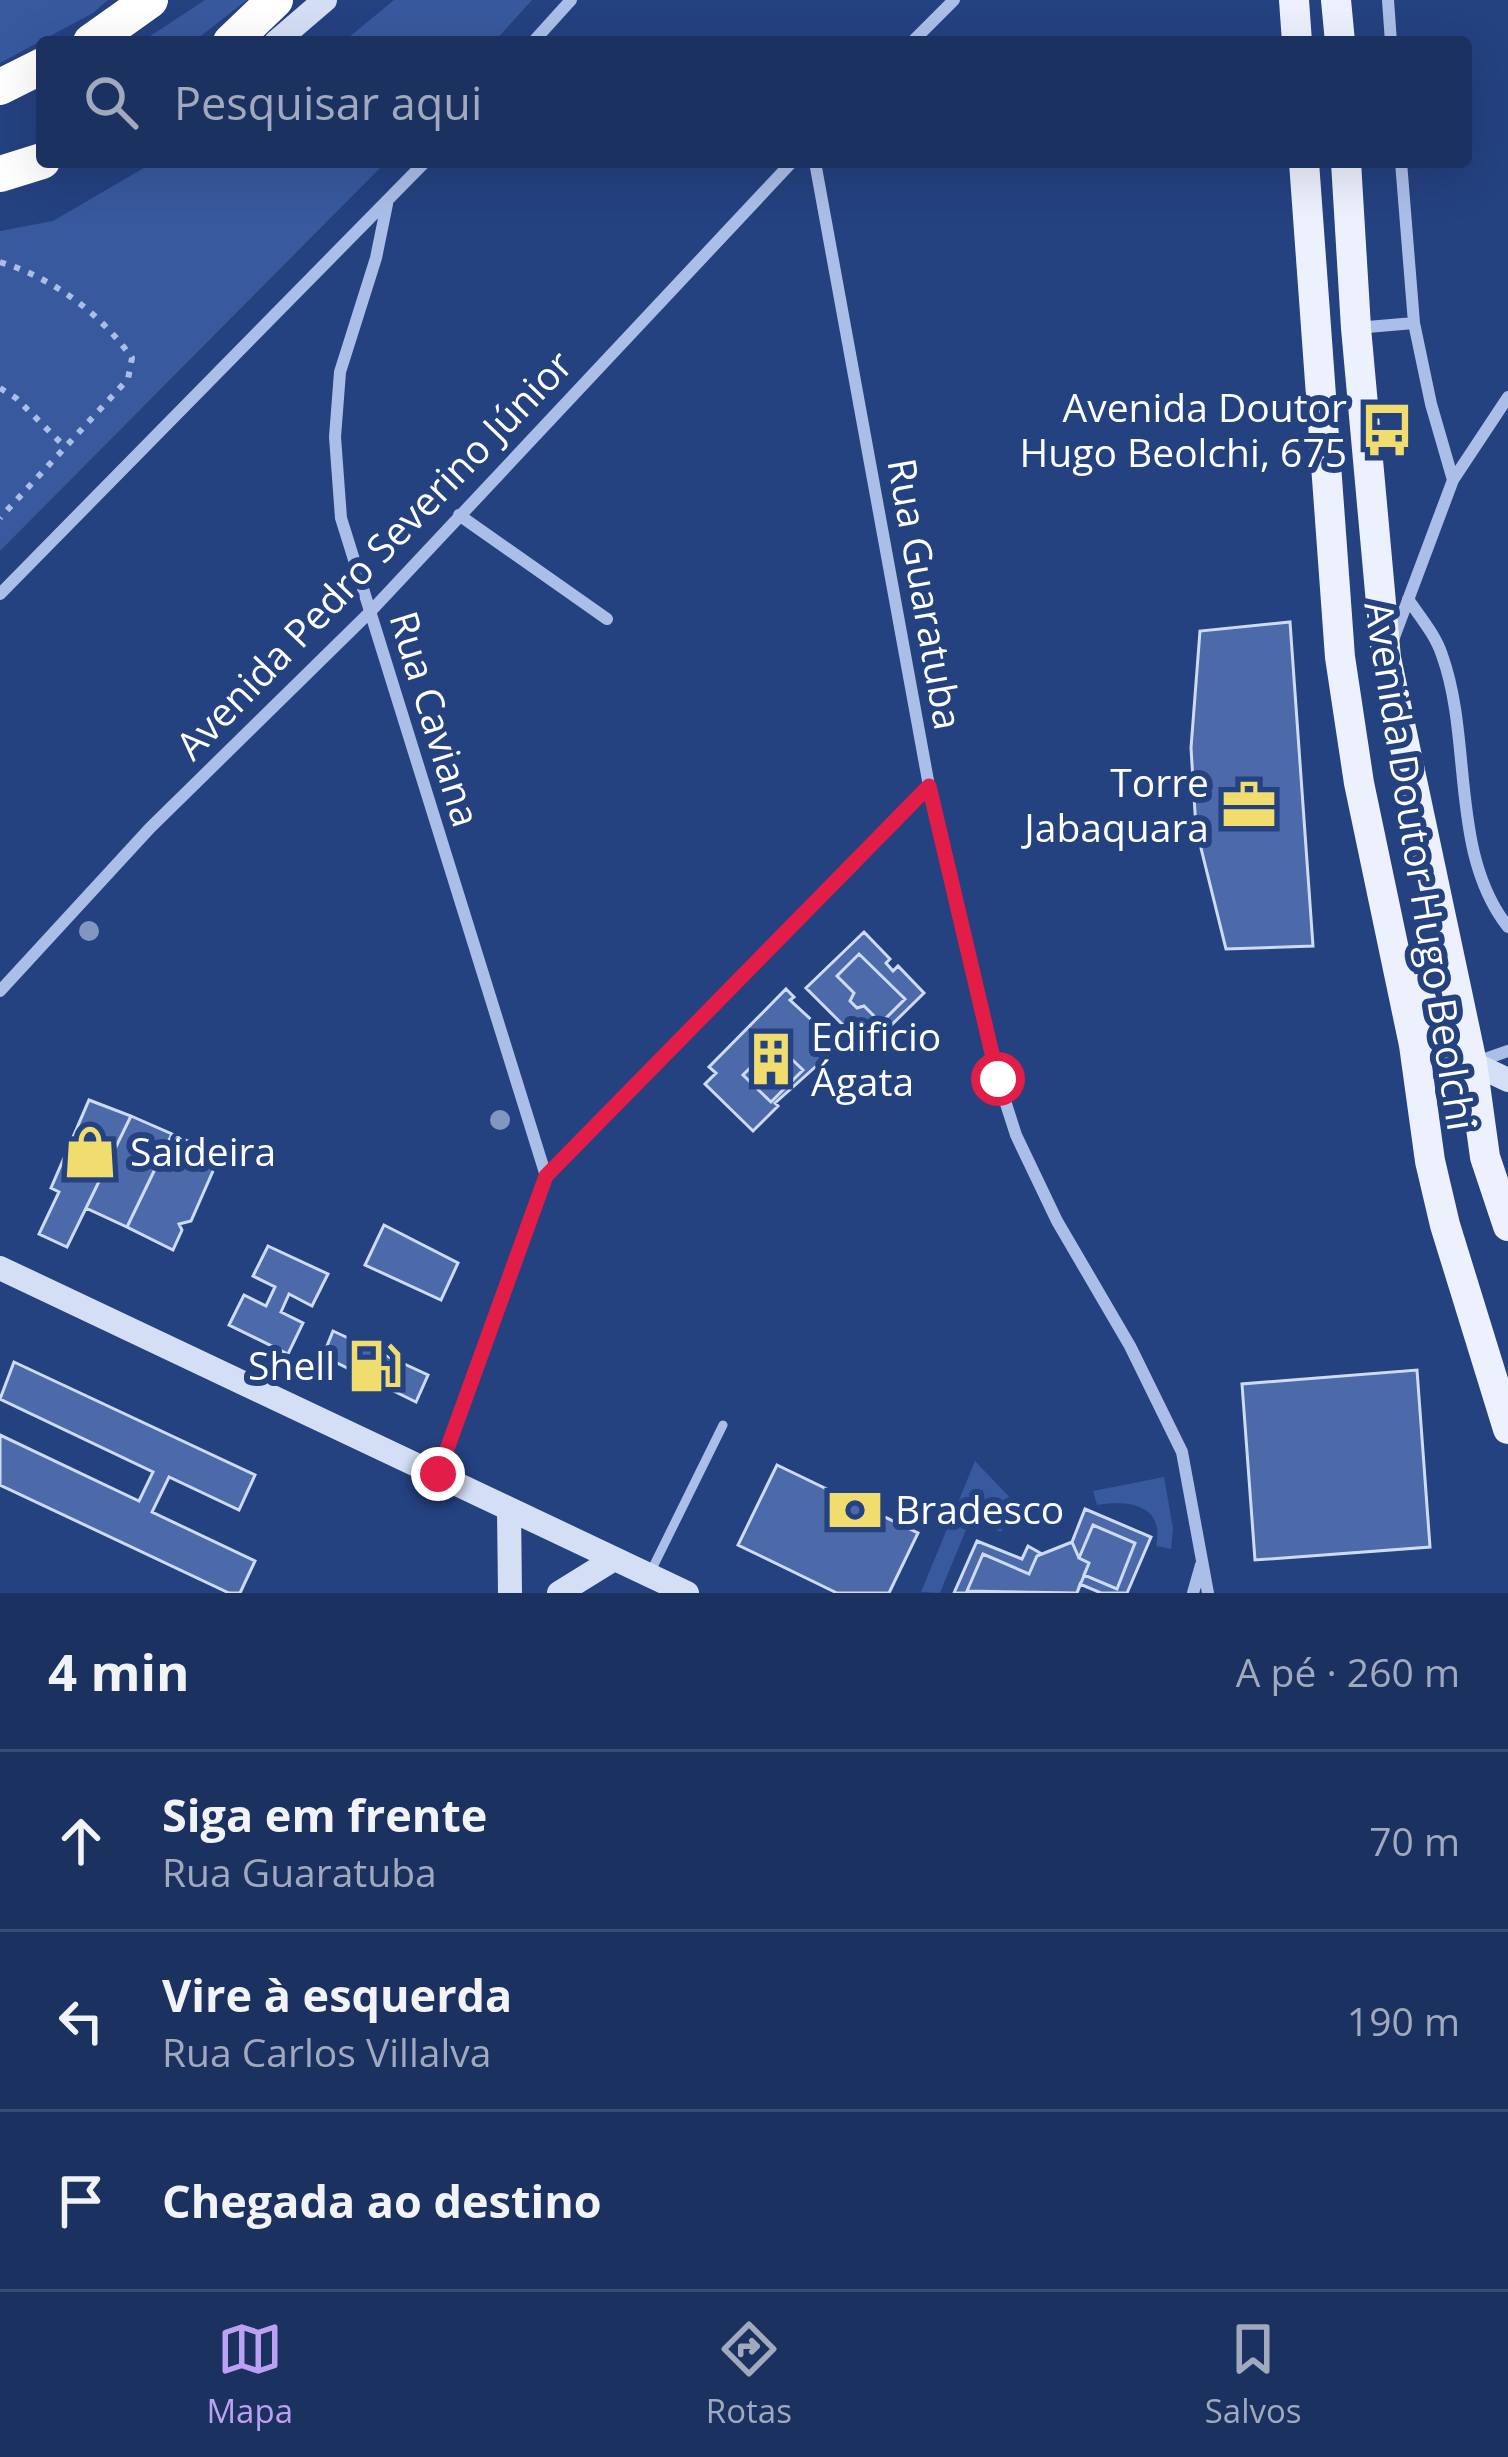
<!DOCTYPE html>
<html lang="pt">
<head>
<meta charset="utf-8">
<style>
  :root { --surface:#1b3160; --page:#283d69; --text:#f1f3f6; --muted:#a0a9bd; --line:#394c75; --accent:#bca0f2 }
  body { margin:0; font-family:"Open Sans",sans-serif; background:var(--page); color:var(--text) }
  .stop { position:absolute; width:36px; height:36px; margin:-27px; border:9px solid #e11d48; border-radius:50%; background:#fff }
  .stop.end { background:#e11d48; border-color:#fff; box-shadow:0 3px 12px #0008 }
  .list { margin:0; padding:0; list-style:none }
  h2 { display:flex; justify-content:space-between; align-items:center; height:156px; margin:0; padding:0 48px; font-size:51px }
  h2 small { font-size:39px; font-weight:400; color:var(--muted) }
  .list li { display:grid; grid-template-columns:78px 1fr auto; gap:36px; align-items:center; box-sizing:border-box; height:180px; padding:0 48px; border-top:3px solid var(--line) }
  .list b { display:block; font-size:45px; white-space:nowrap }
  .list p { margin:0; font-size:39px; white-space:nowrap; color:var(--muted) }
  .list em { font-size:39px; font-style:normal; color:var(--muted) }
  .icon { flex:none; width:66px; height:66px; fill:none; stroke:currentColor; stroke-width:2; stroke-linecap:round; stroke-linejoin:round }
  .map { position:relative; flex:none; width:1508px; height:1593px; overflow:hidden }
  .search { position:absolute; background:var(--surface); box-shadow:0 12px 48px #0002; left:36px; right:36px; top:36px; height:132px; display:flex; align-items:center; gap:30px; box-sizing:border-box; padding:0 42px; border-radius:12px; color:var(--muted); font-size:45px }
  .sheet { height:696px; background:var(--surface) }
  nav { display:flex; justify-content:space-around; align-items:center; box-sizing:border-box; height:168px; border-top:3px solid var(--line); background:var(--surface); font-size:33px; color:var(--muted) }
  nav a { display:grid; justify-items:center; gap:6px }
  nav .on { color:var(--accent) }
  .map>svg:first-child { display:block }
  .green { fill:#38599e }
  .building { fill:#4c6aa9; stroke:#cedbf5; stroke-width:3 }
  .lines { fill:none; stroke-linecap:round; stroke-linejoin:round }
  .path { stroke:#abbee7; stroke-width:6; stroke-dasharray:6 9; stroke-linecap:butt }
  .lane { stroke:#abbee7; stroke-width:9 }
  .street { stroke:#abbee7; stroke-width:12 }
  .secondary { stroke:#d4dff6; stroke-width:24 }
  .primary { stroke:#ecf1fd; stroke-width:30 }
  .highway { stroke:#fff; stroke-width:36 }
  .tree { fill:#8296c0 }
  .route { stroke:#e11d48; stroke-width:15 }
  .labels { text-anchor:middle; stroke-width:12; stroke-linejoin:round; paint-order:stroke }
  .poi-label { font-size:39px; fill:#fff; stroke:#244180; text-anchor:end }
  .street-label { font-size:39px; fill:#fff; stroke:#244180 }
</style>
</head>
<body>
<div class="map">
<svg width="1508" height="1593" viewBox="0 0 1508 1593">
  <rect width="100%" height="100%" fill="#244180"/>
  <path class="green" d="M 0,0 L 108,0 L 93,13 L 0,63 Z
    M 205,0 L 247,0 L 193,42 L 141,42 Z
    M 394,0 L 532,0 L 494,42 L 343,42 Z
    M 154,162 L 386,162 L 0,551 L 0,231 L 53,221 Z
    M 975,1461 L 1017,1505 L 1029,1503 L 1023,1522 L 1008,1515 L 1001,1532 L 970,1520 L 940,1593 L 921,1592 Z
    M 1164,1477 L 1173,1528 L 1171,1549 L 1156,1546 C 1165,1504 1128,1500 1097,1505 L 1093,1491 Z"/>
  <path class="building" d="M 1290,622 L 1313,946 L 1226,949 L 1196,828 L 1191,748 L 1200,631 Z
    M 864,932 L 890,959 L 886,963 L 893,971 L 898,966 L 924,993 L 867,1049 L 806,988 Z
    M 859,954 L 905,999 L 881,1023 L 864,1006 L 857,1008 L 850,1001 L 854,993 L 837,976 Z
    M 786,989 L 794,997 L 790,1000 L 832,1039 L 826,1046 L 832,1052 L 775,1103 L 778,1106 L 753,1131 L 705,1084 L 716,1073 L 709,1067 Z
    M 775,1043 L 803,1070 L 771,1102 L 743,1075 Z
    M 89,1100 L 131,1116 L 67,1247 L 39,1234 L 59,1192 L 51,1188 Z
    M 131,1116 L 172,1134 L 127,1227 L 86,1208 Z
    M 172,1134 L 220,1155 L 191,1221 L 179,1224 L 182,1230 L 173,1250 L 127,1227 Z
    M 384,1225 L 458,1263 L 441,1300 L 365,1265 Z
    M 268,1246 L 328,1274 L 312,1306 L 289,1294 L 281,1312 L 303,1323 L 288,1354 L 229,1325 L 244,1295 L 266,1306 L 275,1287 L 253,1276 Z
    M 333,1331 L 428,1375 L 416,1402 L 323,1356 Z
    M 14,1362 L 255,1475 L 239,1510 L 169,1477 L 152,1512 L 255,1561 L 240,1593 L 229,1593 L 0,1485 L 0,1435 L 139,1501 L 153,1472 L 0,1399 Z
    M 1417,1370 L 1430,1547 L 1255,1560 L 1242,1384 Z
    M 777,1465 L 918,1533 L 889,1593 L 837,1593 L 738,1545 Z
    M 1085,1509 L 1151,1537 L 1127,1593 L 1101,1593 L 1080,1584 L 1077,1593 L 954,1593 L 977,1541 L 1022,1559 L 1028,1546 L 1042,1554 L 1072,1542 Z
    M 1093,1525 L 1135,1543 L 1117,1589 L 1084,1575 L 1089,1563 L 1079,1558 Z
    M 1072,1542 L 1079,1558 L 1089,1563 L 1077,1593 L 967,1591 L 983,1554 L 1029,1574 L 1037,1556 Z"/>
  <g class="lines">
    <path class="path" d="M 0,262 C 53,278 100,313 132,358 L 128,379 L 0,518
      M 0,388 L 16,398 L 65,447"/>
    <path class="lane" d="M 651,1571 L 723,1425"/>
    <path class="street" d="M 1388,0 L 1391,42
      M 533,42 L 571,0
      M 912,42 L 954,0
      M 815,162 L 929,786 L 998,1079 L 1016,1135 L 1057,1221 L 1130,1346 L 1182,1452 L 1208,1593
      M 1401,162 L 1414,323 L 1431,404 L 1453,480
      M 387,204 L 376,258 L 340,372 L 335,437 L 341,518 L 546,1176
      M 1356,328 L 1414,323
      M 459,515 L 607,619
      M 0,594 L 425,162
      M 1408,599 C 1420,617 1435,634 1442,655 C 1473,741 1449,852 1508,927
      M 1393,640 L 1453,480 L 1508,397
      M 0,991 L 150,828 L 370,612 L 792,162
      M 1474,1063 L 1508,1051
      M 438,1474 L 546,1176 L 929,786
      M 1193,1593 L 1201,1565"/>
    <path class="secondary" d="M 276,42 L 325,0
      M 1472,1063 L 1508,1080
      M 0,1268 L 687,1593
      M 509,1509 L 510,1593
      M 559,1593 L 614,1559"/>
    <path class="primary" d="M 1294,0 L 1297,42
      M 1336,0 L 1340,42
      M 1304,162 L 1340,657 L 1359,783 L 1414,1045 L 1430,1161 L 1445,1225 L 1508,1429
      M 1346,162 L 1356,328 L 1386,658 L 1472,1063 L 1485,1157 L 1508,1226
      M 1417,989 C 1430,1022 1435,1053 1472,1063"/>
    <path class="highway" d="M 91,42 L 150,0
      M 231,42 L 275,0
      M 0,87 L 42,66
      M 0,174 L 42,161"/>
  </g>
  <g class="tree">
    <circle cx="89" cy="931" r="10"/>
    <circle cx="500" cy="1120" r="10"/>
  </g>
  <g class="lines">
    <path class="route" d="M 438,1474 L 546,1176 L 929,786 L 998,1079"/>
  </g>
  <defs>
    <symbol id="bus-bare" viewBox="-9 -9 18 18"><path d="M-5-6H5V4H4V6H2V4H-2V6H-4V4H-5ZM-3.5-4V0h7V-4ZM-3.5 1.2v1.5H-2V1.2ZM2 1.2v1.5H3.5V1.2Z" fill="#f1dc6e" stroke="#244180" stroke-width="2.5" paint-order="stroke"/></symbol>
    <symbol id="office-bare" viewBox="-9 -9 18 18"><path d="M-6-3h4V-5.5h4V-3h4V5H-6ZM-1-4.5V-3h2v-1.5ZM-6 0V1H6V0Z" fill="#f1dc6e" stroke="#244180" stroke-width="2.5" paint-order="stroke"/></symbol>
    <symbol id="building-bare" viewBox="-9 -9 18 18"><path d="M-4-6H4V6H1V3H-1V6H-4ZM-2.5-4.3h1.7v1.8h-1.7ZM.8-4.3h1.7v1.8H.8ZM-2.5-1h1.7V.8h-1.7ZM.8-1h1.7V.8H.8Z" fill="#f1dc6e" stroke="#244180" stroke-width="2.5" paint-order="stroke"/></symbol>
    <symbol id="shop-bare" viewBox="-9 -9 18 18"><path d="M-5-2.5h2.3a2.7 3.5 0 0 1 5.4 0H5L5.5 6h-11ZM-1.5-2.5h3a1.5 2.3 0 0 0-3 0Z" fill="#f1dc6e" stroke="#244180" stroke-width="2.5" paint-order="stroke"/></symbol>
    <symbol id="fuel-bare" viewBox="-9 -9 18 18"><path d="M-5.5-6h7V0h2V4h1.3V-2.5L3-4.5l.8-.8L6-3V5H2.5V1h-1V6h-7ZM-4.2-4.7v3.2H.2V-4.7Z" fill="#f1dc6e" stroke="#244180" stroke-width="2.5" paint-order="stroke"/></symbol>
    <symbol id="bank-bare" viewBox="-9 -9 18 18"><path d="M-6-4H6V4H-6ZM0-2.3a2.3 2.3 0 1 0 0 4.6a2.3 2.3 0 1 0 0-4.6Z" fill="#f1dc6e" stroke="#244180" stroke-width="2.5" paint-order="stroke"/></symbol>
  </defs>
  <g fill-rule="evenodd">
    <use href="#bus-bare" x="1349" y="392" width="76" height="76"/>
    <use href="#office-bare" x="1211" y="767" width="76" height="76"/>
    <use href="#building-bare" x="733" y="1021" width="76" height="76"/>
    <use href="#shop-bare" x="52" y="1114" width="76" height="76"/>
    <use href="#fuel-bare" x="337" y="1328" width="76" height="76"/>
    <use href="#bank-bare" x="817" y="1472" width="76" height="76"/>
  </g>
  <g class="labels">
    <g class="poi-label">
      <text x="1347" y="422">Avenida Doutor<tspan x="1347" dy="45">Hugo Beolchi, 675</tspan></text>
      <text x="1209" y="797">Torre<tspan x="1209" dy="45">Jabaquara</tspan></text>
      <text x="811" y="1051" text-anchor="start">Edificio<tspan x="811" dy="45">Ágata</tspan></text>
      <text x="130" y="1166" text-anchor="start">Saideira</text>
      <text x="335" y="1380">Shell</text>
      <text x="895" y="1524" text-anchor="start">Bradesco</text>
    </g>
    <g class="street-label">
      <text transform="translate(374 555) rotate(-46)" y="14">Avenida Pedro Severino Júnior</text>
      <text transform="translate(925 594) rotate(80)" y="14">Rua Guaratuba</text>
      <text transform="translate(435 719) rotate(73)" y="14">Rua Caviana</text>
      <text transform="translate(1420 866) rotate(81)" y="14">Avenida Doutor Hugo Beolchi</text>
    </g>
  </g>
</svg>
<div class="stop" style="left:998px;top:1079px"></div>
<div class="stop end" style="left:438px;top:1474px"></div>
<div class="search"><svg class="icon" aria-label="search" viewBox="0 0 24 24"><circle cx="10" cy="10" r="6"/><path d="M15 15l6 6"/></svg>Pesquisar aqui</div>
</div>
<section class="sheet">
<h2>4 min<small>A pé · 260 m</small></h2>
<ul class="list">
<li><svg class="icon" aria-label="ahead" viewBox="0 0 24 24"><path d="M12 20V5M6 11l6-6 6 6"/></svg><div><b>Siga em frente</b><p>Rua Guaratuba</p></div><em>70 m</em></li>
<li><svg class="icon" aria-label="left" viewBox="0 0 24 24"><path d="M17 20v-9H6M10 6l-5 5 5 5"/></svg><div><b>Vire à esquerda</b><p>Rua Carlos Villalva</p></div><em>190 m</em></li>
<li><svg class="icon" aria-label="arrive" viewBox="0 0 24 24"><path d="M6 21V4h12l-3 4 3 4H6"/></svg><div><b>Chegada ao destino</b></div></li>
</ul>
</section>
<nav>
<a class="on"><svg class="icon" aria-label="map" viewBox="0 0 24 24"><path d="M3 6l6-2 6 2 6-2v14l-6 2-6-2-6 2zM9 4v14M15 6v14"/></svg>Mapa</a>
<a><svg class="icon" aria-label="directions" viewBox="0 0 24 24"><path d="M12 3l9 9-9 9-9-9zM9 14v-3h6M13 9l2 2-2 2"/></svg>Rotas</a>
<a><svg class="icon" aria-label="saved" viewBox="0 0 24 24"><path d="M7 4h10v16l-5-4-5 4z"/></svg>Salvos</a>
</nav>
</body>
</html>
